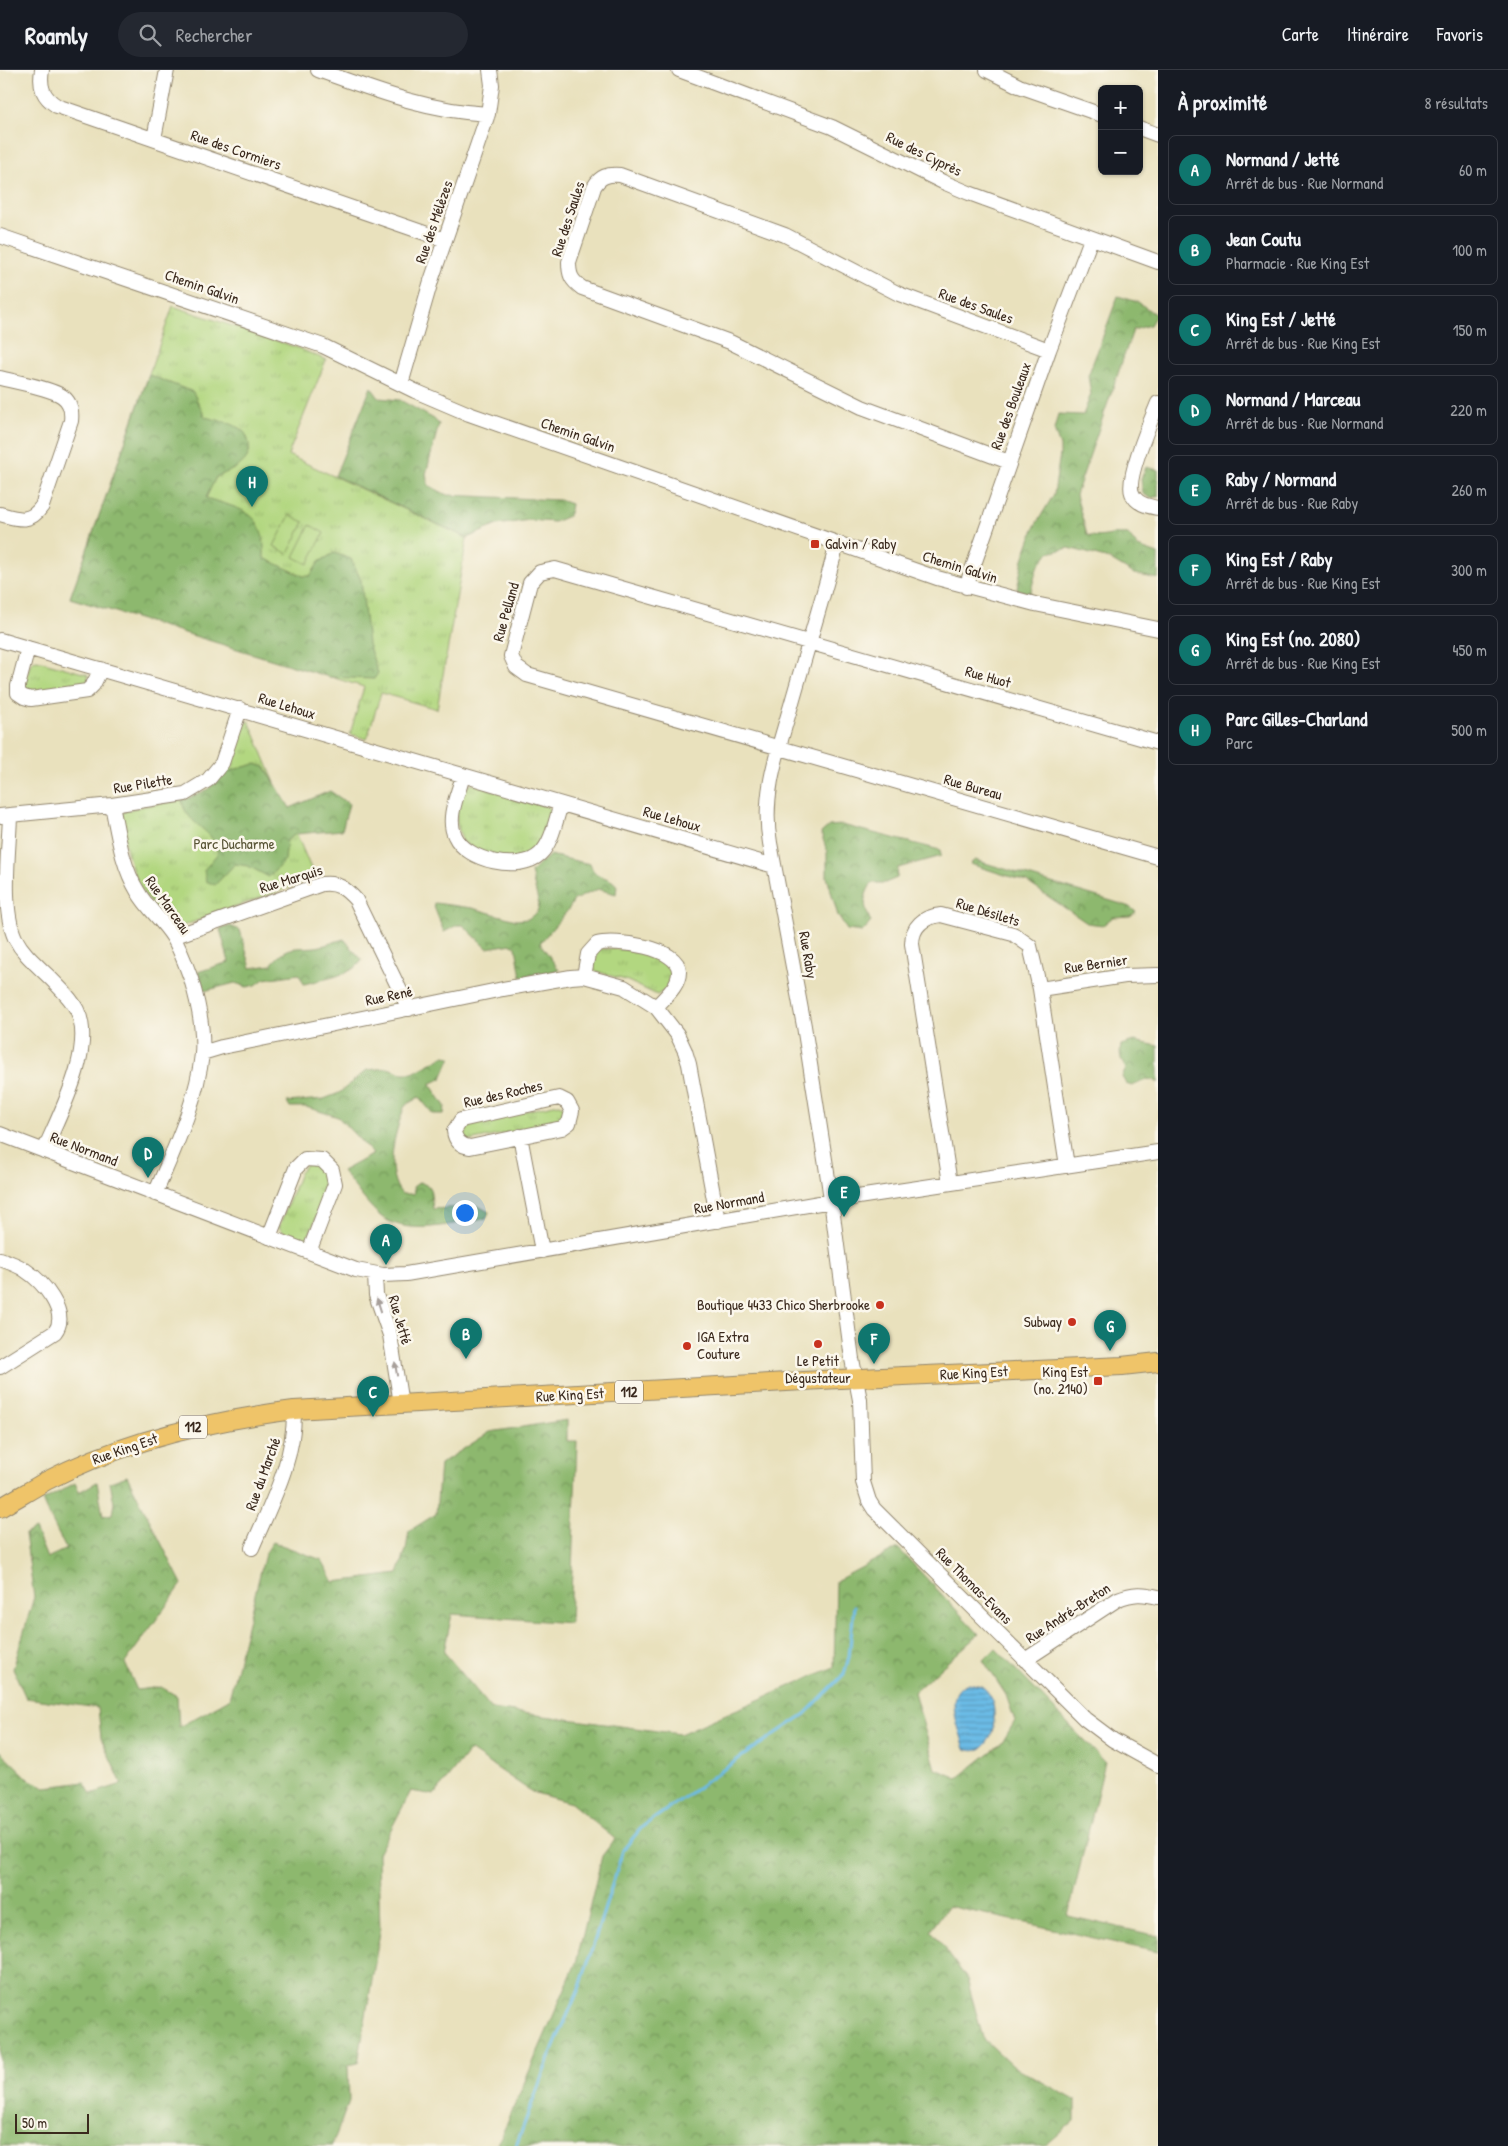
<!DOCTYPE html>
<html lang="fr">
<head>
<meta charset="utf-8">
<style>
  :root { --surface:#171b24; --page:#242831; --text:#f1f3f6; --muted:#9ea1a6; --line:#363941; --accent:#0f766e }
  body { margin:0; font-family:"Patrick Hand",sans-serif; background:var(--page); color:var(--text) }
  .controls { position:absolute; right:15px; top:15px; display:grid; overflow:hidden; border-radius:8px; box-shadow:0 1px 4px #0004 }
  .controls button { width:45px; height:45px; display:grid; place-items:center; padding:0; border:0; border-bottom:1px solid var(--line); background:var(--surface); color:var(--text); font:25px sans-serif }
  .scale { position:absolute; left:15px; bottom:12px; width:74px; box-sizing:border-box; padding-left:5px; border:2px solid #3b2a1e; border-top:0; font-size:14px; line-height:18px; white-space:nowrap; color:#3b2a1e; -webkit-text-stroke:4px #fbf7ec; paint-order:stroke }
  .you { position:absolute; left:464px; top:1142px; width:18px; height:18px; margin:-12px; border:4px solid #fff; border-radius:50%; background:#1a73e8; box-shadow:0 0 0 8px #1a73e833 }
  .badge { display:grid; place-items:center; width:32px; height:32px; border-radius:50%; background:var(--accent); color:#fff; font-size:16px; font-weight:700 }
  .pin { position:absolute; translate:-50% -41px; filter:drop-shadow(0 1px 2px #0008) }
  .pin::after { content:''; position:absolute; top:26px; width:18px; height:15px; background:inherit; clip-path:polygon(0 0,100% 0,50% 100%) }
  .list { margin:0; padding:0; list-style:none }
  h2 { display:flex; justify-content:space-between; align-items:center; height:65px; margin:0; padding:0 20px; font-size:21px }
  h2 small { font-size:16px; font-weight:400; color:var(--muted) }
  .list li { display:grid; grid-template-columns:32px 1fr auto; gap:15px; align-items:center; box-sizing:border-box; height:70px; margin:0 10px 10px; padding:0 10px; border:1px solid var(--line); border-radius:8px }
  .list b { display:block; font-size:19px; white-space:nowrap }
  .list p { margin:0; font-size:16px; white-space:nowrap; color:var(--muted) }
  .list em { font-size:16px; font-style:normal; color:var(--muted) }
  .icon { flex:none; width:28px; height:28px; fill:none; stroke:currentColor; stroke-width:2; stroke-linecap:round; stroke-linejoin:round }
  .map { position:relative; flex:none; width:1158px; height:2076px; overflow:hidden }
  header { display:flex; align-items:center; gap:30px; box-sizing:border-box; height:70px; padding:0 25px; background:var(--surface); border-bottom:1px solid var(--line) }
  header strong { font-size:24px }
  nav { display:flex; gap:28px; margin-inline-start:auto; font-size:18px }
  .search { width:350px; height:45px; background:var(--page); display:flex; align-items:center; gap:12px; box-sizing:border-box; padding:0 18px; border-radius:28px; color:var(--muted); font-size:19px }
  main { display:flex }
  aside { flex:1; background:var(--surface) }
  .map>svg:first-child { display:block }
  .grass { fill:url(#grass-tufts); stroke:#76804f }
  .forest { fill:url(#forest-crowns); stroke:#647146 }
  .garden { fill:#b2d780; stroke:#76804f }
  .water { fill:url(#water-rules); stroke:#537282 }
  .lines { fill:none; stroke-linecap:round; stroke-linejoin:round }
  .stream { stroke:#6bbbe6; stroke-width:3 }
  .minor-casing { stroke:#92866e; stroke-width:16 }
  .major-casing { stroke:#92866e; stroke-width:20 }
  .minor { stroke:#fff; stroke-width:14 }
  .major { stroke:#efc469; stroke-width:18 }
  .oneway { fill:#a79f9a }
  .poi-dot { fill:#c8321e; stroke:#fbf7ec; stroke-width:2 }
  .labels { text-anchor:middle; stroke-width:5; stroke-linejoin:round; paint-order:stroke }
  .shield { fill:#fbf7ec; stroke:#75685c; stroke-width:1 }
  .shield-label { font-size:14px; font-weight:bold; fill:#3b2a1e }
  .street-label { font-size:15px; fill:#3b2a1e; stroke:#fbf7ec }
  .poi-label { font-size:15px; fill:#3b2a1e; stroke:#fbf7ec; text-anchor:end }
  .park-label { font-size:15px; fill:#595536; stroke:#fbf7ec }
</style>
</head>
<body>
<header>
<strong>Roamly</strong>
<div class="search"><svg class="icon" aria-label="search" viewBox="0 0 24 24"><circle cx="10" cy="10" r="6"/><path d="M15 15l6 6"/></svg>Rechercher</div>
<nav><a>Carte</a><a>Itinéraire</a><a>Favoris</a></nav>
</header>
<main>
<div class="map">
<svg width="1158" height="2076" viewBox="0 0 1158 2076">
  <defs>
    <pattern id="grass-tufts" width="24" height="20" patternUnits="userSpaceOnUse" patternTransform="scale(1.25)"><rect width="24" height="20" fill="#b2d780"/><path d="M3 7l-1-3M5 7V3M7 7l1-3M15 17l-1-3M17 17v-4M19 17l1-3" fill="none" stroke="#9ab96e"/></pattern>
    <pattern id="forest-crowns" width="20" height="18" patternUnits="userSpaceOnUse" patternTransform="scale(1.25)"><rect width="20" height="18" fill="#8db86e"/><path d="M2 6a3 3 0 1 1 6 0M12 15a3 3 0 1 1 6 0" fill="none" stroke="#74965a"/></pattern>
    <pattern id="water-rules" width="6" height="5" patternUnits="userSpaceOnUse" patternTransform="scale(1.25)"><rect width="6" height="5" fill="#6bbbe6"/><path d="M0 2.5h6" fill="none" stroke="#5998ba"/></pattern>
  </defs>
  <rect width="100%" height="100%" fill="#fbf7ec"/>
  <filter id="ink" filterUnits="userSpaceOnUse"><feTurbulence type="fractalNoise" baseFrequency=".02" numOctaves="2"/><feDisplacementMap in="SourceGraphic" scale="10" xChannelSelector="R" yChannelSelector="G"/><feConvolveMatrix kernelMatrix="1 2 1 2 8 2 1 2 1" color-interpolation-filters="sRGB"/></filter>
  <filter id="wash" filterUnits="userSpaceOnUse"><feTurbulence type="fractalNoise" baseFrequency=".0096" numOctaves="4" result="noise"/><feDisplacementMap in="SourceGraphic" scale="20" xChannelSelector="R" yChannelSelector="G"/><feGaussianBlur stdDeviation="1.12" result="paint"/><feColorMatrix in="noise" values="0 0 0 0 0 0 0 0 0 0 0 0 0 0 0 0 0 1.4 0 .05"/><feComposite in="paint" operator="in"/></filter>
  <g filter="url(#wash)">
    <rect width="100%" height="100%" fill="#e9e1bd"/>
    <path class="grass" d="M 173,236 L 298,278 L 326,290 L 288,385 L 467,468 L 437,639 L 381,623 L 367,669 L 350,664 L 364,617 L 70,528 Z
      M 37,590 L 86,604 L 88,605 L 88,614 L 37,624 L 26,622 L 24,618 L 30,595 L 33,591 Z
      M 249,651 L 315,808 L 174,859 C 163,845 148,832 140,817 C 132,804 118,755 123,742 C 165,726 207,742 231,691 C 237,679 238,666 244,654 Z
      M 472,714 L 546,736 L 551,740 C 553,748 549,755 547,763 C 538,789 511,793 487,785 C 479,783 470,776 463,772 C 461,766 458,759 457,753 C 455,743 462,717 472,714 Z
      M 600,879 C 626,879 649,880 671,896 C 673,908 669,919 657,925 L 628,911 L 596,901 L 592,899 L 596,882 Z
      M 559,1034 L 567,1039 L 565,1051 L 469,1071 L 461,1068 L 460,1058 L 463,1054 Z
      M 306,1094 L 323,1096 L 330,1112 L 308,1168 L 305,1169 L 283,1162 L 279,1157 L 300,1103 Z"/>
    <path class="forest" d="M 1118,226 L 1138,232 L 1156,245 L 1150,255 L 1133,260 L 1076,425 L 1087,465 C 1104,470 1112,462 1128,464 L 1138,477 L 1158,484 L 1158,509 L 1134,504 L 1109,489 L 1069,478 L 1048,483 L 1037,498 L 1030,524 L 1017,519 L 1023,489 L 1035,456 L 1054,424 L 1060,384 L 1060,376 L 1054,360 L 1058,344 L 1083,345 L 1091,324 L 1088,306 Z
      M 149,305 L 193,322 L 205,347 C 216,350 230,352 239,358 C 245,362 246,364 248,370 C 255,393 232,400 216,407 L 206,428 C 243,440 266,441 264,488 L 303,506 L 310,506 L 319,492 L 334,483 L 351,489 L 361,510 L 368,574 L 378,603 L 374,609 L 329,607 L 70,528 Z
      M 371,317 L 379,328 L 400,330 L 434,349 L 439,354 L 426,404 L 428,415 L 447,425 L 560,430 L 571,434 L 569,446 L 554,452 L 529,450 L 497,455 L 467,468 L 335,406 Z
      M 1146,397 L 1158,400 L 1158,426 L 1151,428 L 1143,424 L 1141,409 Z
      M 255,694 L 265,697 L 290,738 L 330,721 L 349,734 L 342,760 L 296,764 L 287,770 L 285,790 L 269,807 L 248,796 L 235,794 L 215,815 L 206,811 L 204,800 L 218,783 C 215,759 186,755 182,731 L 207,720 L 225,702 Z
      M 842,755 L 940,780 L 941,786 L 898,798 L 897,808 L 885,813 L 872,813 C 862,827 864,837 871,852 L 862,862 L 847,860 L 838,846 L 827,807 L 827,781 L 821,763 L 829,756 Z
      M 550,785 L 590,794 C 596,811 609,804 617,816 L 616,824 L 598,819 L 574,830 L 568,840 L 540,873 L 559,900 L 521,907 L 516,877 L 512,874 L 487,878 L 463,855 L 458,855 L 444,862 L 433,834 L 435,833 L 472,838 L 516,850 L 528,849 L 537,842 L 539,835 L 531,802 Z
      M 975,790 L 1128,836 L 1136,842 L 1130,846 L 1113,847 L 1103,855 L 1087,853 L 1027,812 L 970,794 Z
      M 230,856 L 240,860 L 251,898 L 271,895 C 288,874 293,879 316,877 C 325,876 335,871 344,869 L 362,890 C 354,905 320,910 304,914 L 299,904 L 264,909 L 256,915 L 247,917 L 235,913 L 204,921 L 198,902 L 229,892 L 220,859 Z
      M 1134,971 L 1158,976 L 1158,1013 C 1149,1005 1143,1012 1132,1016 L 1126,1014 L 1122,1007 L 1126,999 C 1121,991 1119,985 1121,975 Z
      M 444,986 L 451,987 L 442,1008 L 430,1014 L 445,1036 L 444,1044 L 433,1044 L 419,1027 C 415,1030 408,1033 405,1036 C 403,1039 402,1044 401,1047 C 393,1069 385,1105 402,1124 L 414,1124 L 413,1117 L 420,1112 L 430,1117 L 433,1139 L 478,1136 L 489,1142 L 486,1149 C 455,1152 412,1167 383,1148 C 370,1139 353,1114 342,1101 L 373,1084 L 338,1047 L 306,1037 L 290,1037 L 287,1032 L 324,1029 L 339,1023 L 367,1000 L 388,998 L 402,1003 L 413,1003 Z
      M 567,1350 L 567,1371 L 577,1371 L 570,1553 L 452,1544 L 444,1582 L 492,1639 L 680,1664 L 834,1597 L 836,1511 L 898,1478 L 979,1564 L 914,1622 L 936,1699 L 958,1708 L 1002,1673 L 1015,1651 L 1006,1625 L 983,1590 L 996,1579 L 1105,1692 L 1068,1846 L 1158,1866 L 1158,1882 L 948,1836 L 931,1860 L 967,1909 L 983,1968 L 1013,1996 L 1075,2030 L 1075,2050 L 1045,2076 L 497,2076 L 576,1893 L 602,1786 L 615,1769 L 571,1733 L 532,1722 L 470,1680 L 434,1725 L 411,1721 L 378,1784 L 380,1862 L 358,1993 L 348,1995 L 349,2031 L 332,2076 L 0,2076 L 0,1681 L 30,1710 L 46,1717 L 84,1712 L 91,1724 L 122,1714 L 101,1668 L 98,1638 L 26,1628 L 13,1599 L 34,1527 L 25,1464 L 35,1459 L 47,1488 L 66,1479 L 42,1431 L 75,1413 L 79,1422 L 97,1412 L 103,1446 L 112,1444 L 114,1433 L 110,1412 L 127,1406 L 182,1514 L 125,1593 L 137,1620 L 161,1617 L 177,1626 L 179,1657 L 229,1629 L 265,1484 L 273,1472 L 322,1490 L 334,1512 L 398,1504 L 406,1480 L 409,1461 L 436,1444 L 440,1394 L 490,1362 Z"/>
    <path class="garden" d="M 290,445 L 304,452 L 288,484 L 274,476 Z
      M 310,455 L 324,463 L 308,494 L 294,487 Z"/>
    <path class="water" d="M 969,1613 C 973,1614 978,1615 981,1616 C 1004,1628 996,1692 965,1679 C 960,1659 941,1621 969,1613 Z"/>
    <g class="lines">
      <path class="stream" d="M 516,2076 L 549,1988 L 581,1914 L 623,1780 L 642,1757 L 744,1685 L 805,1644 L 844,1604 L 849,1587 L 854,1536"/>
    </g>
  </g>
  <g filter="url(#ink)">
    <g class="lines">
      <defs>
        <path id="minor" d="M 42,0 C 39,17 43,27 57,36 L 445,170
          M 318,0 C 374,20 428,41 488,44
          M 679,0 L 832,57 L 943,112 L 969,123 L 1158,192
          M 987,0 L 1019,16 L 1102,45
          M 1139,58 L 1158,65
          M 154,69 L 167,0
          M 0,166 L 323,276 L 415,321 L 469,344 L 937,508 L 1035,534 L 1158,559
          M 0,308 C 16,312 50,318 62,326 C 71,332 72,342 71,351 L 42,436 C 30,454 18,449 0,444
          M 401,314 L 431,211 L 488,44 L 492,15 L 490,0
          M 1158,333 C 1151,350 1126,408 1132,423 C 1136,434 1148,436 1158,438
          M 1009,392 L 862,337 L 730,272 L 582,218 C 571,210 569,205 569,192 L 594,117 C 600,106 608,104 620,105 L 785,165 L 899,224 L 1049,280
          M 837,474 C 823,527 807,579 792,632 C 779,678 761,724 770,773 L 804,956 L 829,1115 L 852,1289 L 860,1330 L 863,1412 L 869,1431 L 874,1439 L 1085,1649 L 1113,1670 L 1158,1695
          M 966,517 L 1049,280 L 1091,169
          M 0,570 L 774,796
          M 28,578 L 18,616 L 18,623 L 24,627 L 31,629 L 87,621 L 93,615 L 101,599
          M 1158,673 L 555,499 L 540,502 L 530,513 L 511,586 L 516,597 L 527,605 L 1158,787
          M 463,706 C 458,724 446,748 455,766 C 466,791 520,803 540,784 C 552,773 556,749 561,734
          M 112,735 C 118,765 122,796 138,822 C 147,838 163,851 173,867 C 180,879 186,895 191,909 C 198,932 204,959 202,984 C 197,1032 174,1079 155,1124
          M 0,746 L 112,735 L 185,724 L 208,710 L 222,693 L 240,639
          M 10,746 C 9,780 1,837 15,868 C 25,888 43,899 58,916 C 64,922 73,932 77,940 C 96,978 59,1045 44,1081
          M 173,867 L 322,814 C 338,812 346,819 356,830 L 409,939
          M 584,906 L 588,884 L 597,874 C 615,869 680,877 679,902 C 679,916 665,927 656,937
          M 1040,919 L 1125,906 L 1158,905
          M 202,983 L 222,977 L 503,919 L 571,907 L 584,906 L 624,917 L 656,937 L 677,964 L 685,981 L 689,994 L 718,1151
          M 559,1028 L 567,1032 L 572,1041 L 569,1053 L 562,1058 L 470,1077 C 460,1076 455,1070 454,1061 L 461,1050 Z
          M 0,1064 L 356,1200 L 383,1205 L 406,1204 L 831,1131 L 1158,1082
          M 520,1066 L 542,1181
          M 950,1113 L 912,874 C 912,856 923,847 941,845 L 1013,864 L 1030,876 L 1040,919 L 1067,1096
          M 269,1167 L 296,1098 L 305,1089 L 322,1090 L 332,1100 L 335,1114 L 309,1182
          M 0,1189 C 9,1192 18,1195 25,1200 C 42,1211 70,1242 55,1262 L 0,1297
          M 375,1205 L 376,1225 L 390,1265 L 401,1334
          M 252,1478 C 271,1433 295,1390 294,1340
          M 1025,1590 L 1118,1529 C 1133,1523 1143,1523 1158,1527"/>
        <path id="major" d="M 0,1438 C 15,1429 31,1420 46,1411 C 123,1371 208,1351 294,1340 L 839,1309 L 1122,1296 L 1158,1292"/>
      </defs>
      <use href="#minor" class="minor-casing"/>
      <use href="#major" class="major-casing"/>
      <use href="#minor" class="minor"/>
      <use href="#major" class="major"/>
    </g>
    <defs><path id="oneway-solid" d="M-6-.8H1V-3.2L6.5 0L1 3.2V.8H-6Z" transform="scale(1.25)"/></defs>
    <g class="oneway">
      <use href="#oneway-solid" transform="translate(379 1235) rotate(-108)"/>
      <use href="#oneway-solid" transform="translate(396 1299) rotate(-99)"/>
    </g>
  </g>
  <g class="poi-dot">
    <rect x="810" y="469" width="10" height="10" rx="2.5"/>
    <circle cx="880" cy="1235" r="5"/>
    <circle cx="1072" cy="1252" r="5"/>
    <circle cx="818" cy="1274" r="5"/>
    <circle cx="687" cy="1276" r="5"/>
    <rect x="1093" y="1306" width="10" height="10" rx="2.5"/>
  </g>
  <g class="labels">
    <g class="shield">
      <rect x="615" y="1310.5" width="28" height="23" rx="4"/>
      <rect x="179" y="1345.5" width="28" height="23" rx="4"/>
    </g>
    <g class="shield-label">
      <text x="629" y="1327">112</text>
      <text x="193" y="1362">112</text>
    </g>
    <g class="street-label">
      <text transform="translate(236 80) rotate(19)" y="5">Rue des Cormiers</text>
      <text transform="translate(924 84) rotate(26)" y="5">Rue des Cyprès</text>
      <text transform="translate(568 149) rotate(-72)" y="5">Rue des Saules</text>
      <text transform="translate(434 152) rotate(-71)" y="5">Rue des Mélèzes</text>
      <text transform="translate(202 217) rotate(19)" y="5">Chemin Galvin</text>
      <text transform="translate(976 236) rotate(20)" y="5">Rue des Saules</text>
      <text transform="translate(1011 336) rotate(-70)" y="5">Rue des Bouleaux</text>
      <text transform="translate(578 365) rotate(19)" y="5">Chemin Galvin</text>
      <text transform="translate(960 497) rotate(17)" y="5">Chemin Galvin</text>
      <text transform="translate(506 542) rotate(-74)" y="5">Rue Pelland</text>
      <text transform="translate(988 607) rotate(16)" y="5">Rue Huot</text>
      <text transform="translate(287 636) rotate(17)" y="5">Rue Lehoux</text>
      <text transform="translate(143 714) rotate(-9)" y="5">Rue Pilette</text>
      <text transform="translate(973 717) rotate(16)" y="5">Rue Bureau</text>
      <text transform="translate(672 749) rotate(16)" y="5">Rue Lehoux</text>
      <text transform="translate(291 809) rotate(-17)" y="5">Rue Marquis</text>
      <text transform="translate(168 835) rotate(55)" y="5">Rue Marceau</text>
      <text transform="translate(988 842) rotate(17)" y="5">Rue Désilets</text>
      <text transform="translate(808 885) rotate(80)" y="5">Rue Raby</text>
      <text transform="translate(1096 894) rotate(-8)" y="5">Rue Bernier</text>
      <text transform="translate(389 926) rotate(-12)" y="5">Rue René</text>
      <text transform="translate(503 1024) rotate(-13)" y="5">Rue des Roches</text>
      <text transform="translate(84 1079) rotate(21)" y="5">Rue Normand</text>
      <text transform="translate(729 1133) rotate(-10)" y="5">Rue Normand</text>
      <text transform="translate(400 1250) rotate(74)" y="5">Rue Jetté</text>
      <text transform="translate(974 1303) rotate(-3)" y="5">Rue King Est</text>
      <text transform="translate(570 1325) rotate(-3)" y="5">Rue King Est</text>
      <text transform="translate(125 1379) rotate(-19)" y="5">Rue King Est</text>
      <text transform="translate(263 1404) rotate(-70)" y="5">Rue du Marché</text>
      <text transform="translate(974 1516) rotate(45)" y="5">Rue Thomas-Evans</text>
      <text transform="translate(1068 1543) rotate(-33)" y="5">Rue André-Breton</text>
    </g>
    <g class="poi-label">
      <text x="825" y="479" text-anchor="start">Galvin / Raby</text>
      <text x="870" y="1240">Boutique 4433 Chico Sherbrooke</text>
      <text x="1062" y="1257">Subway</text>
      <text x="697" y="1272" text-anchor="start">IGA Extra<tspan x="697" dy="17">Couture</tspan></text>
      <text x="818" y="1296" text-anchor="middle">Le Petit<tspan x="818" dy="17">Dégustateur</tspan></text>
      <text x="1088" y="1307">King Est<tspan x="1088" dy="17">(no. 2140)</tspan></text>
    </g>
    <g class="park-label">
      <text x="234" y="779">Parc Ducharme</text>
    </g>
  </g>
</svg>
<div class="controls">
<button>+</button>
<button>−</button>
</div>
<div class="scale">50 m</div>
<div class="you"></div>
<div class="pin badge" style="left:386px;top:1195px">A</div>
<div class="pin badge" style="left:466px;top:1289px">B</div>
<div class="pin badge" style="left:373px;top:1347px">C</div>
<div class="pin badge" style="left:148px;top:1108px">D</div>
<div class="pin badge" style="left:844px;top:1147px">E</div>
<div class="pin badge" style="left:874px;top:1294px">F</div>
<div class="pin badge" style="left:1110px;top:1281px">G</div>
<div class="pin badge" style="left:252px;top:437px">H</div>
</div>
<aside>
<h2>À proximité<small>8 résultats</small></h2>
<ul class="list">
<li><span class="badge">A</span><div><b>Normand / Jetté</b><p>Arrêt de bus · Rue Normand</p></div><em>60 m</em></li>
<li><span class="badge">B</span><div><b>Jean Coutu</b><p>Pharmacie · Rue King Est</p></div><em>100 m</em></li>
<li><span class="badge">C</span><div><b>King Est / Jetté</b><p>Arrêt de bus · Rue King Est</p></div><em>150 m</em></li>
<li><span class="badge">D</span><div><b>Normand / Marceau</b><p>Arrêt de bus · Rue Normand</p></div><em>220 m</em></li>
<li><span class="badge">E</span><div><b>Raby / Normand</b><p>Arrêt de bus · Rue Raby</p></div><em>260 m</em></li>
<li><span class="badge">F</span><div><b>King Est / Raby</b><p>Arrêt de bus · Rue King Est</p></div><em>300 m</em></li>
<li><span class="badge">G</span><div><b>King Est (no. 2080)</b><p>Arrêt de bus · Rue King Est</p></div><em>450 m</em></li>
<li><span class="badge">H</span><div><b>Parc Gilles-Charland</b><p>Parc</p></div><em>500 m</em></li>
</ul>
</aside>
</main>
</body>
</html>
